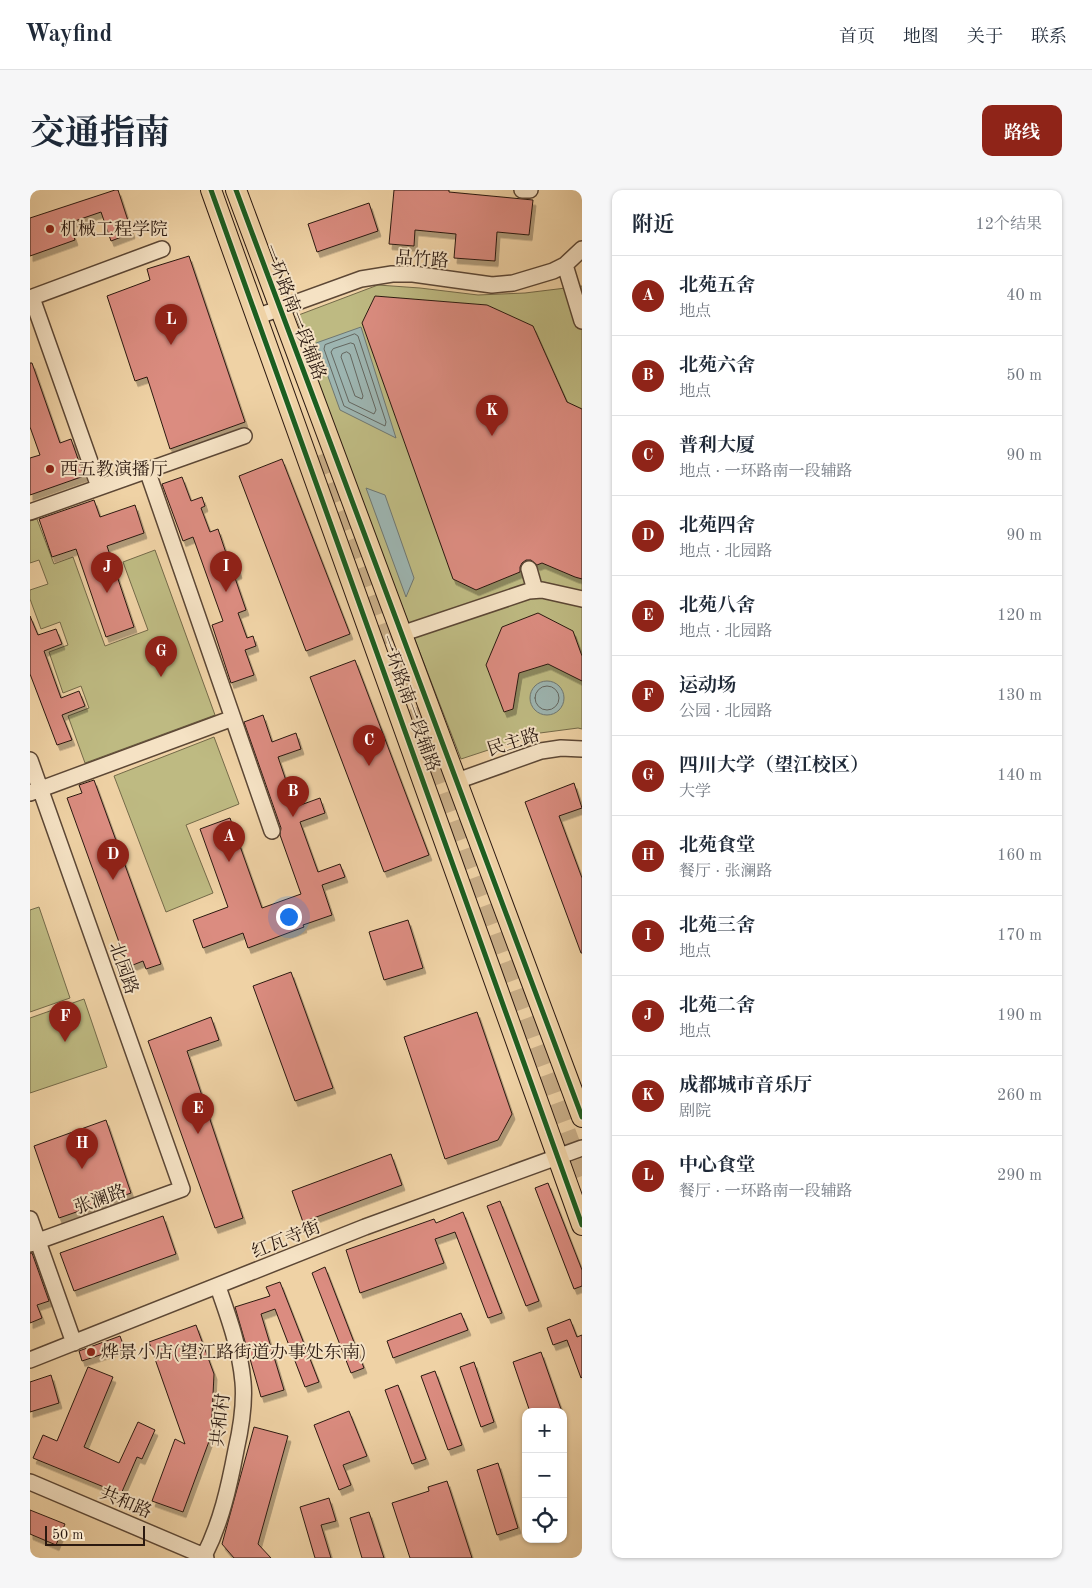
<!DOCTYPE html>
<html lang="zh">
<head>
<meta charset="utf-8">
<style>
  :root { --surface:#fff; --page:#f6f6f7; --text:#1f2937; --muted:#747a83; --line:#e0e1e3; --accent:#8f2418 }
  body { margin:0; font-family:"Old Standard TT","Noto Serif SC",serif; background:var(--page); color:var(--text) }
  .controls { position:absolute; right:15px; bottom:15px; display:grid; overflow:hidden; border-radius:10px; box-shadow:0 1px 4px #0004 }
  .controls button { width:45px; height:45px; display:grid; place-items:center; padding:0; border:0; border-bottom:1px solid var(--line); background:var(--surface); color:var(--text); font:25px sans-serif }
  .scale { position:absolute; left:15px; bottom:12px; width:100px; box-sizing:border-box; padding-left:5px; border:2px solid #2b1910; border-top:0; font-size:14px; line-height:18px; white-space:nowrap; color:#2b1910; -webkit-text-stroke:4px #f5e2c4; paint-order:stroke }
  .you { position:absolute; left:258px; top:726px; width:18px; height:18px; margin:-12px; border:4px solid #fff; border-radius:50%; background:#1a73e8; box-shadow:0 0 0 8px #1a73e833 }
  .badge { display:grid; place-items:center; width:32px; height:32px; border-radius:50%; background:var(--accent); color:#fff; font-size:16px; font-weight:700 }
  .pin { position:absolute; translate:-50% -41px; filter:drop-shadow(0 1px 2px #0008) }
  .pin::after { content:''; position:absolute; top:26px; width:18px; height:15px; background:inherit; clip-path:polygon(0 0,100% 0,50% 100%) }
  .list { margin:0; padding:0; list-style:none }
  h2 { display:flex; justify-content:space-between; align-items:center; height:65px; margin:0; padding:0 20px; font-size:21px }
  h2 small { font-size:16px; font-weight:400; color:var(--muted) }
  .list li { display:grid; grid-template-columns:32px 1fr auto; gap:15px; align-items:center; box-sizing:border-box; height:80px; padding:0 20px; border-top:1px solid var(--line) }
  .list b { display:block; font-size:19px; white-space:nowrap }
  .list p { margin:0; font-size:16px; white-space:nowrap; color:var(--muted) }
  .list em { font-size:16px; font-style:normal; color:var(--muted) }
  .icon { flex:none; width:28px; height:28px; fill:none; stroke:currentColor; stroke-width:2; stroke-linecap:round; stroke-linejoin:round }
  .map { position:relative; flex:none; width:552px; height:1368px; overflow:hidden; border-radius:10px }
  header { display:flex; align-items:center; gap:30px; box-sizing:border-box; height:70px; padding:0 25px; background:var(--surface); border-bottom:1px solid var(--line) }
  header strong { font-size:24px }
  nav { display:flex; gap:28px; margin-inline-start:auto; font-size:18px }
  .intro { display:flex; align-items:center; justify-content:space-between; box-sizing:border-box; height:120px; padding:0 30px }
  h1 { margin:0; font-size:35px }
  .button { padding:12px 22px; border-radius:10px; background:var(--accent); color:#fff; font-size:18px; font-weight:700 }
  main { display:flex; gap:30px; padding:0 30px }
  aside { flex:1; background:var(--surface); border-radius:10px; box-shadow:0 1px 4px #0004 }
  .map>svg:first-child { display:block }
  .green { fill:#beba82; stroke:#746a49 }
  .water { fill:#9db5b1; stroke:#6f7771 }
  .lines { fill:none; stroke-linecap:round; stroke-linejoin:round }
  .shore { stroke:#646760; stroke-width:1 }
  .building { fill:#db8c80; stroke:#2b1910; filter:url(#shadow) }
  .major-tunnel { stroke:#c8ad87; stroke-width:20; stroke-dasharray:20 10; stroke-linecap:butt }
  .minor-casing { stroke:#5c4735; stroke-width:18 }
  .major-casing { stroke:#2b1910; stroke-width:22 }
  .minor { stroke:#f5e2c4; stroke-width:15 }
  .major { stroke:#efd2a5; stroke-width:20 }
  .cycleway-casing { stroke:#f5e2c4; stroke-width:8 }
  .cycleway { stroke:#1b5e20; stroke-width:5 }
  .poi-dot { fill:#8f2418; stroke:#f5e2c4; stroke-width:2 }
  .labels { text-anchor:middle; stroke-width:4; stroke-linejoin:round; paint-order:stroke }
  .poi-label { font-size:18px; fill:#2b1910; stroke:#f5e2c4; text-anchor:start }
  .street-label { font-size:18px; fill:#2b1910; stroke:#f5e2c4 }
</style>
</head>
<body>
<header>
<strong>Wayfind</strong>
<nav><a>首页</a><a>地图</a><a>关于</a><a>联系</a></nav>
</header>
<div class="intro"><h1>交通指南</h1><a class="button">路线</a></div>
<main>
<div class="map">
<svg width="552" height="1368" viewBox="0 0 552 1368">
  <defs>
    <filter id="shadow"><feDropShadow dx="3" dy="5.5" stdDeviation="0" flood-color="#0004"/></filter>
  </defs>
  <rect width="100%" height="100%" fill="#efd2a5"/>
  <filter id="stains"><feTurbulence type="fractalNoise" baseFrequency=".004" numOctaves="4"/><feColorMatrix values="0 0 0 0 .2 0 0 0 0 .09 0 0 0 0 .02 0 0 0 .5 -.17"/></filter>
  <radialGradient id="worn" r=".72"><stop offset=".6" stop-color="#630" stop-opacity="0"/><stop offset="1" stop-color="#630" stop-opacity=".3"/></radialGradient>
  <path class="green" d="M 348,95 L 390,98 L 448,105 L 495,103 L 552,96 L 552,539 L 548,538 L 510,543 L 431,569 L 309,253 L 266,126 Z
    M 7,329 L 24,374 L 43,367 L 75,456 L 118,440 L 93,372 L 125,360 L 185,525 L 55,573 L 38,526 L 59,518 L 51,496 L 33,503 L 19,462 L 38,455 L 30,432 L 11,439 L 0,409 L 0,400 L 18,394 L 9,370 L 0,373 L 0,331 Z
    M 184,547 L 209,614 L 156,635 L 183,703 L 136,722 L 84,586 Z
    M 9,717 L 40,808 L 0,822 L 0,720 Z
    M 54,809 L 77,877 L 0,903 L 0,828 Z"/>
  <path class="water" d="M 331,137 L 366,248 L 310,220 L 286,153 Z
    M 336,298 L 355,305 L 384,388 L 376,407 Z
    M500 508a17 17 0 1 1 34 0a17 17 0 1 1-34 0Z"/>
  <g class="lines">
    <path class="shore" d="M 325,144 L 328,146 L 356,232 L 355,236 L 314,216 L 294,159 L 295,155 Z
      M 321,153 L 324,154 L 346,220 L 344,224 L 319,212 L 301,162 L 303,159 Z
      M 317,162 L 320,164 L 333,206 L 332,209 L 325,206 L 311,167 L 312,164 Z
      M505 508a12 12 0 1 1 24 0a12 12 0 1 1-24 0Z"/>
  </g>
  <path class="building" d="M 85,0 L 88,0 L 102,43 L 81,51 L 71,22 L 39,33 L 45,50 L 0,66 L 0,28 Z
    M 364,0 L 419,0 L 419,2 L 503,10 L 499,45 L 467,42 L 465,71 L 424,68 L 426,44 L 385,40 L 384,56 L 359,54 Z
    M 339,13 L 348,41 L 287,62 L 278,34 Z
    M 159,66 L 215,232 L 140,259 L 117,187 L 105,191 L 77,106 L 120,90 L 117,79 Z
    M 345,106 L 457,115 L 503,136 L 537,212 L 552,219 L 552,389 L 545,387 L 512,373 L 507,375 L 501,370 L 496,370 L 492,373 L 490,377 L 490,382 L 446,400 L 423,389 L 332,133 Z
    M 0,173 L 2,173 L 30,253 L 41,249 L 54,286 L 0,305 L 0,268 L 10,265 L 0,237 Z
    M 252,269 L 320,444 L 276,461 L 209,286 Z
    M 152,287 L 161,311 L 172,307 L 175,316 L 171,318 L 180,342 L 188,339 L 200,375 L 206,373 L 209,383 L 204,385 L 216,420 L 208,423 L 217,448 L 223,446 L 226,456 L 215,460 L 224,485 L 201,493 L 182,435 L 193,431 L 163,347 L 153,351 L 132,294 Z
    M 64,310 L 70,327 L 105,315 L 114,343 L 77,356 L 104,437 L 76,447 L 46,359 L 22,367 L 9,329 Z
    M 508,423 L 543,441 L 552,466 L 552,491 L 518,474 L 489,483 L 483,519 L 474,522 L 456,475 L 472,437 Z
    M 0,426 L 8,445 L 26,439 L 32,454 L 14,461 L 31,508 L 49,501 L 55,516 L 32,525 L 42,550 L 27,555 L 0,484 Z
    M 325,470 L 399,665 L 354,682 L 280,487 Z
    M 233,525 L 242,552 L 266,543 L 271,559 L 248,567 L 265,617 L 290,608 L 295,623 L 270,632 L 288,682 L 310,674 L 315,687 L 292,695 L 302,725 L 273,735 L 274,737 L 218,758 L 213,743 L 173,758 L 163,730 L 198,717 L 170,639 L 200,628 L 232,718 L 271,704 L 250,645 L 251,638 L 214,532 Z
    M 64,590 L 131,774 L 116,779 L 113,771 L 98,777 L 37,608 L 52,603 L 49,595 Z
    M 544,593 L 552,618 L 529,626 L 552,688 L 552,763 L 551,763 L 495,612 Z
    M 378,730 L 393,778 L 354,790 L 339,742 Z
    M 261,782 L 303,898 L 265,911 L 223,796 Z
    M 447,822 L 482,924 L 468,950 L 415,969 L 374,847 Z
    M 181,827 L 189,850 L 157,861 L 213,1028 L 185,1038 L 118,851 Z
    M 76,930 L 101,1003 L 29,1028 L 4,956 Z
    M 361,964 L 372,995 L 273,1032 L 262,1001 Z
    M 518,993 L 552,1080 L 552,1096 L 544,1099 L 505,998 Z
    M 470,1011 L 509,1111 L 496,1116 L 457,1016 Z
    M 433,1022 L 472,1123 L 458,1128 L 425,1042 L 405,1049 L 414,1073 L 330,1103 L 316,1060 L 404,1029 L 406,1033 Z
    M 133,1026 L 146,1064 L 44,1101 L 30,1063 Z
    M 0,1063 L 2,1063 L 19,1111 L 7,1115 L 12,1128 L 0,1133 Z
    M 295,1077 L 334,1178 L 321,1183 L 282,1083 Z
    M 250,1092 L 289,1192 L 275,1197 L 245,1119 L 231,1124 L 254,1200 L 231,1207 L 205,1117 L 240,1106 L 236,1097 Z
    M 431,1123 L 438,1140 L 363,1168 L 357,1151 Z
    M 540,1129 L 547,1147 L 552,1145 L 552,1187 L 551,1188 L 537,1150 L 523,1155 L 517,1138 Z
    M 166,1135 L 184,1184 L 181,1246 L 153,1322 L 122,1311 L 145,1249 L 155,1254 L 119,1152 Z
    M 90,1146 L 94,1157 L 52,1171 L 49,1161 Z
    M 511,1162 L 532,1222 L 500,1222 L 483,1172 Z
    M 444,1172 L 464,1232 L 451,1237 L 430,1177 Z
    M 58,1177 L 83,1187 L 54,1257 L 89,1273 L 108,1232 L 125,1240 L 112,1269 L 107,1267 L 91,1304 L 3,1268 L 13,1245 L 27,1251 Z
    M 405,1181 L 432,1255 L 418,1260 L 391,1186 Z
    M 21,1185 L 29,1213 L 0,1222 L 0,1192 Z
    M 368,1195 L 396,1269 L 382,1274 L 355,1200 Z
    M 319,1221 L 337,1266 L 313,1275 L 321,1295 L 309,1300 L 284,1235 Z
    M 224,1237 L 258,1246 L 228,1354 L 241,1368 L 204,1368 L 192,1354 Z
    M 468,1273 L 488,1338 L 467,1345 L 447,1280 Z
    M 417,1291 L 442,1368 L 380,1368 L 362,1313 L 399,1301 L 398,1297 Z
    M 299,1308 L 306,1331 L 291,1335 L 301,1368 L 285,1368 L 270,1317 Z
    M 0,1320 L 35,1334 L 26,1355 L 0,1344 Z
    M 339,1322 L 354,1368 L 332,1368 L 320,1328 Z"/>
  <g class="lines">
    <path class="major-tunnel" d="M 287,266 L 552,986"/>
    <defs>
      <path id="minor" d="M 492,0 L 500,0
        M 535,75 L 552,131
        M 0,108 L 132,59
        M 2,108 L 69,297
        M 226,127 L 331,89 L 362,84 L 383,84 L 462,95 L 483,93 L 523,81 L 535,75 L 552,59
        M 117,280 L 242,641
        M 0,322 L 214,246
        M 499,379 L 505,400
        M 371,444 L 499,401 L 512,400 L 552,409
        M 0,570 L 152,999 L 0,1054
        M 427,591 L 511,561 L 531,558 L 552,559
        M 0,603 L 203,528
        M 0,1029 L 44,1153
        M 0,1170 L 335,1037 L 552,958
        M 0,1292 L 174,1366 L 176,1368
        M 174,1366 C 191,1333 199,1297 206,1260 C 211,1238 215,1215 213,1192 C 210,1159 199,1128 188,1097"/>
      <path id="major" d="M 181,0 L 552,1035
        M 206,0 L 552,927"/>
    </defs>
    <use href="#minor" class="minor-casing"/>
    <use href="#major" class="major-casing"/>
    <use href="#minor" class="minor"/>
    <use href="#major" class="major"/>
    <defs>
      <path id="cycleway" d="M 181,0 L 552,1035
        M 206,0 L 552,927"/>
    </defs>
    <use href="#cycleway" class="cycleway-casing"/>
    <use href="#cycleway" class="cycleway"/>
  </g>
  <g class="poi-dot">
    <circle cx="20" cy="39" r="5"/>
    <circle cx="20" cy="279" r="5"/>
    <circle cx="61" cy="1162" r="5"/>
  </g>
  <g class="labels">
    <g class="poi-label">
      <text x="30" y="45">机械工程学院</text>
      <text x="30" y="285">西五教演播厅</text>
      <text x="71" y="1168">烨景小店(望江路街道办事处东南)</text>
    </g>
    <g class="street-label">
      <text transform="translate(392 69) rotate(4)" y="6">品竹路</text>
      <text transform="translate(265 122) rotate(69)" y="6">一环路南一段辅路</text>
      <text transform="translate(380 513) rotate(70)" y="6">一环路南一段辅路</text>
      <text transform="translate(483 552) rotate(-18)" y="6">民主路</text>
      <text transform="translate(94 778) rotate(71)" y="6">北园路</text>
      <text transform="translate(70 1009) rotate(-20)" y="6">张澜路</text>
      <text transform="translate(256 1049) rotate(-22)" y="6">红瓦寺街</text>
      <text transform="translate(190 1230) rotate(-83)" y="6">共和村</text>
      <text transform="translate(96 1312) rotate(23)" y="6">共和路</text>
    </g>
  </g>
  <rect width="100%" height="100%" filter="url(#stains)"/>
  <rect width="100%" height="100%" fill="url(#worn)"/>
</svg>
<div class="controls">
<button>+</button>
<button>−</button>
<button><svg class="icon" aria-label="locate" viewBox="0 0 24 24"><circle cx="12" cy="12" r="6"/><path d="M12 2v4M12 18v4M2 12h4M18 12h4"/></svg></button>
</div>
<div class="scale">50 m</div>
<div class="you"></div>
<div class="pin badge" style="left:199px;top:672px">A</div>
<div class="pin badge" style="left:263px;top:627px">B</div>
<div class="pin badge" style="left:339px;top:576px">C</div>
<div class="pin badge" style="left:83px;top:690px">D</div>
<div class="pin badge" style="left:168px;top:944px">E</div>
<div class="pin badge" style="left:35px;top:852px">F</div>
<div class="pin badge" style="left:131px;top:487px">G</div>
<div class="pin badge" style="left:52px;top:979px">H</div>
<div class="pin badge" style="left:196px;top:402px">I</div>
<div class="pin badge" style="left:77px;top:403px">J</div>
<div class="pin badge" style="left:462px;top:246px">K</div>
<div class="pin badge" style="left:141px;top:155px">L</div>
</div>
<aside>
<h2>附近<small>12个结果</small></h2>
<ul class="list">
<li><span class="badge">A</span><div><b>北苑五舍</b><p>地点</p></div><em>40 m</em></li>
<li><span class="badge">B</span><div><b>北苑六舍</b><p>地点</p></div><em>50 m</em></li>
<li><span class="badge">C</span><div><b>普利大厦</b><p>地点 · 一环路南一段辅路</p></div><em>90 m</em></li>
<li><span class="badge">D</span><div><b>北苑四舍</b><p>地点 · 北园路</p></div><em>90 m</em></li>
<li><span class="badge">E</span><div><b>北苑八舍</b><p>地点 · 北园路</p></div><em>120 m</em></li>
<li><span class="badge">F</span><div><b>运动场</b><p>公园 · 北园路</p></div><em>130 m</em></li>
<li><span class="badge">G</span><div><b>四川大学（望江校区）</b><p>大学</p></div><em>140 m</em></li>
<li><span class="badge">H</span><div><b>北苑食堂</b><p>餐厅 · 张澜路</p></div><em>160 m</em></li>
<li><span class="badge">I</span><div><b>北苑三舍</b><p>地点</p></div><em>170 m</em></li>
<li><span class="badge">J</span><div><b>北苑二舍</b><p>地点</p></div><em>190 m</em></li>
<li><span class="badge">K</span><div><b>成都城市音乐厅</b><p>剧院</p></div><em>260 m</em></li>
<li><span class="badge">L</span><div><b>中心食堂</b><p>餐厅 · 一环路南一段辅路</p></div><em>290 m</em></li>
</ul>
</aside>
</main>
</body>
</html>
